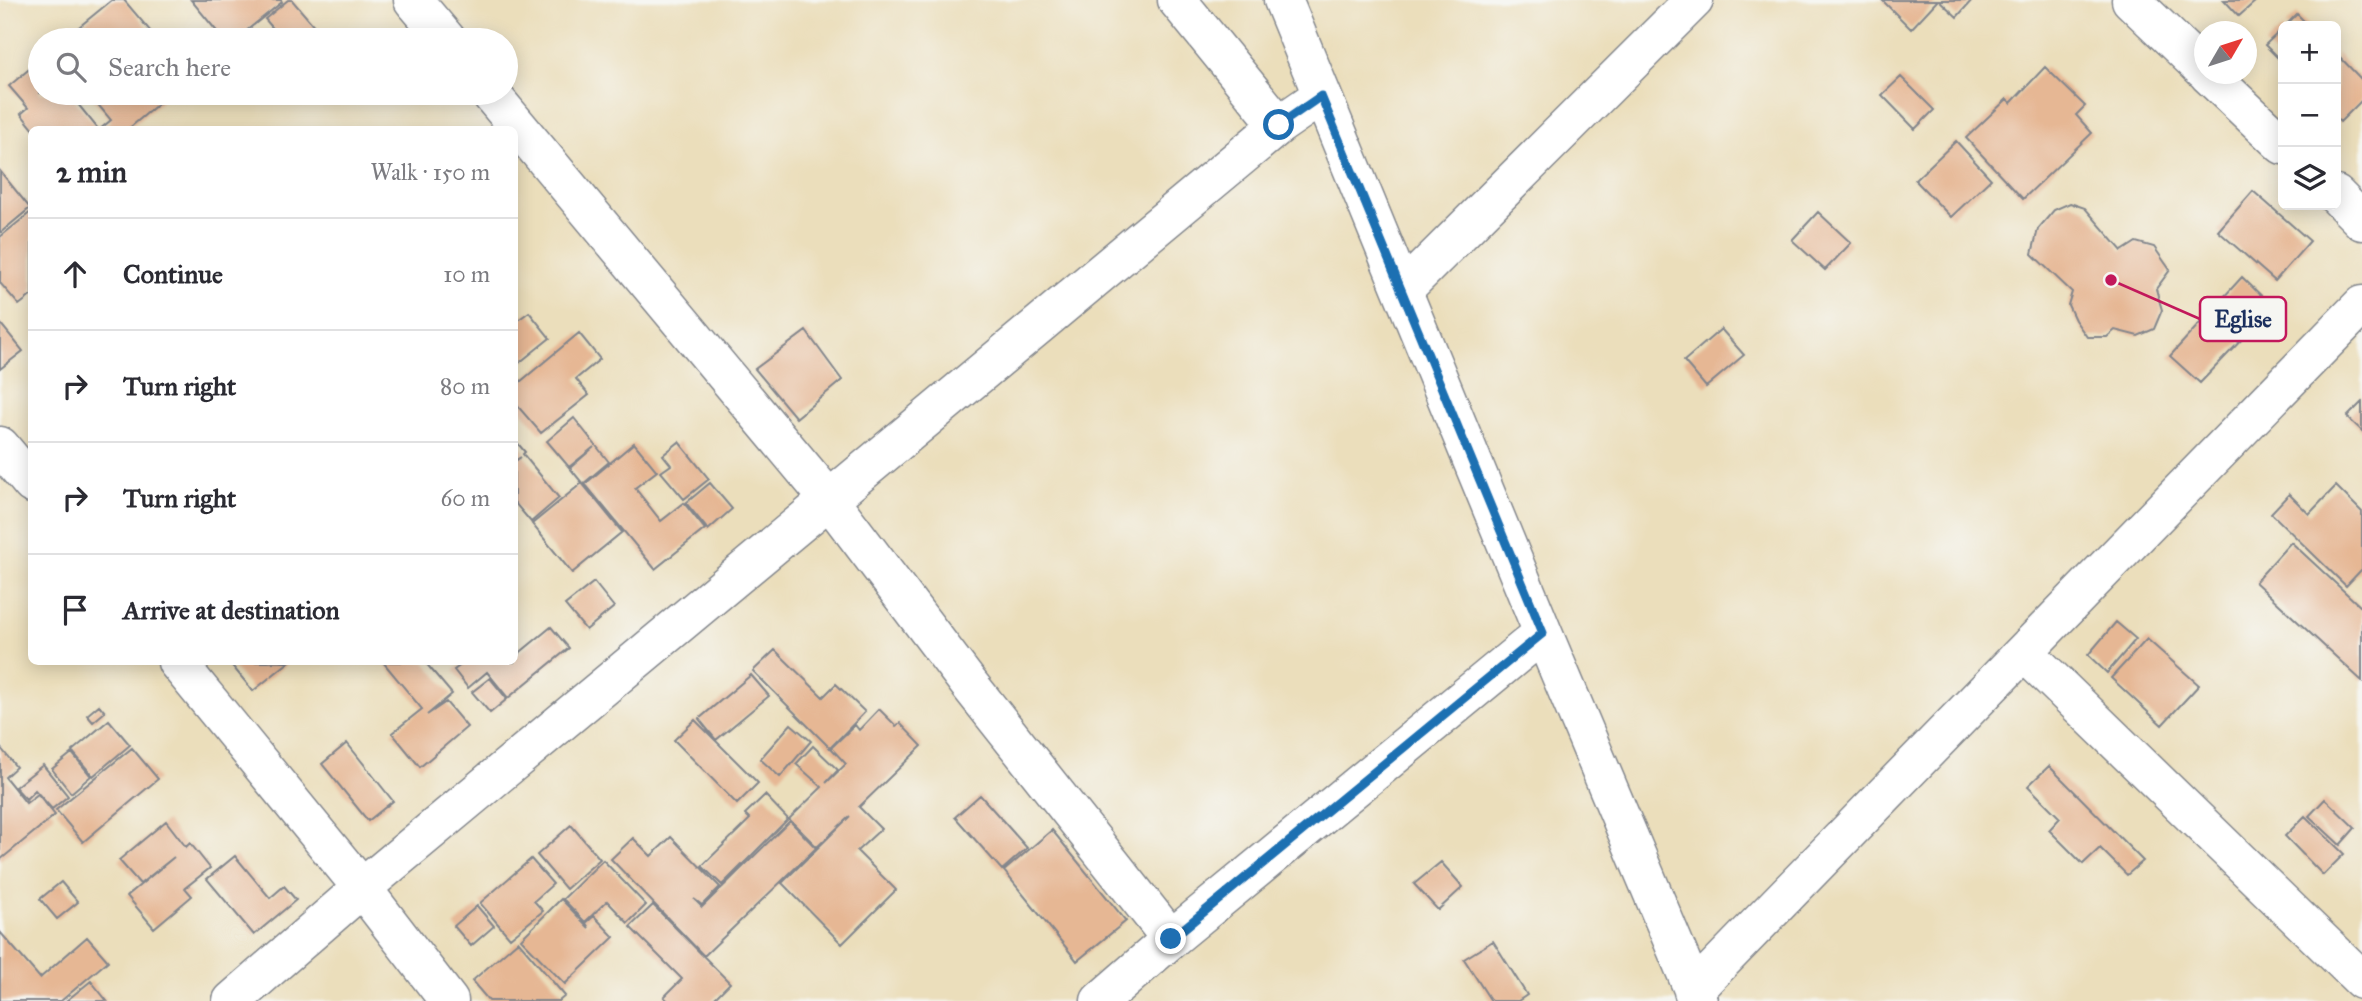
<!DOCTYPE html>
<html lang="en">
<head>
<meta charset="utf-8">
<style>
  :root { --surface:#fff; --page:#f7f7f7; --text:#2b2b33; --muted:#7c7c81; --line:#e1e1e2 }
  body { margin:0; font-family:"IM FELL Great Primer",serif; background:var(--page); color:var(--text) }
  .controls { position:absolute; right:21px; top:21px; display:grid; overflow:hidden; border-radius:10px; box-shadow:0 4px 18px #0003 }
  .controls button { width:63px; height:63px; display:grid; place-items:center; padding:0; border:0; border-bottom:2px solid var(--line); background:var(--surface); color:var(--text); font:35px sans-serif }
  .compass { position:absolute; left:2194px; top:21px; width:63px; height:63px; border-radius:50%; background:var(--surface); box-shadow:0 4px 18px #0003; rotate:51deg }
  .stop { position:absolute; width:21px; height:21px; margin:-16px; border:5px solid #1f6fb2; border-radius:50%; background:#fff }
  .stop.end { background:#1f6fb2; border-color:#fff; box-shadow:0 2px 7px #0008 }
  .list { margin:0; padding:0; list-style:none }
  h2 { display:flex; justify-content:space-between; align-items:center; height:91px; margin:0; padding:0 28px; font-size:30px }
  h2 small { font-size:23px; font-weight:400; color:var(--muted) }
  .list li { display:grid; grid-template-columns:46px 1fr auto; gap:21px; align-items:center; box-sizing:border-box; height:112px; padding:0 28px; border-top:2px solid var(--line) }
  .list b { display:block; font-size:26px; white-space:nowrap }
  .list em { font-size:23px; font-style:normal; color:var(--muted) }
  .icon { flex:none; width:38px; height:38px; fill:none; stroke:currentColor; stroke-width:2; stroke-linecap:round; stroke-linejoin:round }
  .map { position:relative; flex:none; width:2362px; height:1001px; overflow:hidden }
  .search { position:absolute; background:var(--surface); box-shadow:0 4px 18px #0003; left:28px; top:28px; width:490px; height:77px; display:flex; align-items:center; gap:18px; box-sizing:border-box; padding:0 24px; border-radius:38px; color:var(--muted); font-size:26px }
  .panel { position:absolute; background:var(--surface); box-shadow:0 4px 18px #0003; left:28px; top:126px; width:490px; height:539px; border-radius:10px }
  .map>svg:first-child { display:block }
  .building { fill:#e6b794 }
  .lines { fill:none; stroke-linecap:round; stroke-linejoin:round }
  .street-casing { stroke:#83868c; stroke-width:41 }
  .street { stroke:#fff; stroke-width:38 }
  .route { stroke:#1f6fb2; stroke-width:9 }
  .leader { fill:none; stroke:#c2185b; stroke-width:2.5 }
  .callout-dot { fill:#c2185b; stroke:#f6f6f2; stroke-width:2.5 }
  .callout { fill:#f6f6f2; stroke:#c2185b; stroke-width:2.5 }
  .callout-label { font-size:23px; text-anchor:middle; font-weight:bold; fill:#1b2f5e }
</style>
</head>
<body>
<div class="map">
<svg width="2362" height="1001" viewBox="0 0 2362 1001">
  <rect width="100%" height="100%" fill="#f6f6f2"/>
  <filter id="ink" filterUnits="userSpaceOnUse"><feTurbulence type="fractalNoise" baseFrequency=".0143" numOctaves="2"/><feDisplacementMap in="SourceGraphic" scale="14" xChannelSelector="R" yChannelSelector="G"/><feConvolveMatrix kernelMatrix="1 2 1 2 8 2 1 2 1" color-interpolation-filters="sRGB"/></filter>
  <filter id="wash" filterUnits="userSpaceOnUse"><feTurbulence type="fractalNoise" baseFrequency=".00686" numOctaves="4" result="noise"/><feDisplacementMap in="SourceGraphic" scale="28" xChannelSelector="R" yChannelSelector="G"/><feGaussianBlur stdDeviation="1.57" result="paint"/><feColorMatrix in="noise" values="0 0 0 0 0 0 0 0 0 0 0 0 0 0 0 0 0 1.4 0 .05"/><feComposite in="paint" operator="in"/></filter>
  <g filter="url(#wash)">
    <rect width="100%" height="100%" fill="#ebdebb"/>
    <g id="blocks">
      <path class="building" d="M 112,0 L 124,0 L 152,33 L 143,40 L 63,40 Z
        M 191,0 L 281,0 L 282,2 L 235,40 L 224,40 Z
        M 288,0 L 292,0 L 321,34 L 314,40 L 283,40 L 265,19 Z
        M 1882,0 L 1938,0 L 1911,29 Z
        M 1939,0 L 1972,0 L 1957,17 Z
        M 2224,0 L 2257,0 L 2239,16 Z
        M 2297,14 L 2309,26 L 2285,26 Z
        M 2283,28 L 2283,63 L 2265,45 Z
        M 2336,53 L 2362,80 L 2362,100 L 2340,122 L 2336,117 Z
        M 40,60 L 40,93 L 69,93 L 99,130 L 34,130 L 21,114 L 28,108 L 9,86 Z
        M 2045,67 L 2085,106 L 2076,115 L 2092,133 L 2023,199 L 1966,138 L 2007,99 L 2011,103 Z
        M 1901,77 L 1934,110 L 1915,129 L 1882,95 Z
        M 92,93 L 171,93 L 127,130 L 99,130 L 111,120 L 90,95 Z
        M 1956,141 L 1991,179 L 1951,217 L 1915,180 Z
        M 0,171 L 30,208 L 0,233 Z
        M 2253,191 L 2310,241 L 2275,281 L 2218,231 Z
        M 2070,203 L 2085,208 L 2122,251 L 2136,242 L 2154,247 L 2170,270 L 2156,289 L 2162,310 L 2154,329 L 2138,336 L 2115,330 L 2107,337 L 2087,337 L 2075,320 L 2068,305 L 2072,292 L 2032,254 L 2038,229 L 2054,210 Z
        M 32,211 L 32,295 L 19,305 L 0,283 L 0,237 Z
        M 1818,212 L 1851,243 L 1825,270 L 1792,240 Z
        M 2242,277 L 2273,307 L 2200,383 L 2170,356 Z
        M 529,312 L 550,338 L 514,367 L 514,323 Z
        M 0,323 L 23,351 L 0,369 Z
        M 1721,329 L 1744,355 L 1706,387 L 1684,361 Z
        M 806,331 L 842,380 L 796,418 L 755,369 Z
        M 579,333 L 600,359 L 576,379 L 589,395 L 541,433 L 514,402 L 514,387 Z
        M 2362,402 L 2362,431 L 2347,417 Z
        M 574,418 L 609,462 L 583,484 L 570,468 L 594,447 L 569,467 L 547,441 Z
        M 514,439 L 525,452 L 523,454 L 559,498 L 531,522 L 514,502 L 514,462 L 521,457 L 514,461 Z
        M 679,442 L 709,479 L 684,499 L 661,472 L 671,465 L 663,455 Z
        M 634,443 L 657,471 L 635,488 L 661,521 L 684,503 L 705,529 L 655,569 L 585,484 Z
        M 582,483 L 622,532 L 572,573 L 532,524 Z
        M 710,483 L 732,509 L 708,530 L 686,503 Z
        M 2336,486 L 2362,512 L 2362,569 L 2346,586 L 2271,513 L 2289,494 L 2309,514 Z
        M 2291,542 L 2362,608 L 2362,681 L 2255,582 Z
        M 594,582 L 614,607 L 586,630 L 565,605 Z
        M 2116,622 L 2136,639 L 2107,673 L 2088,655 Z
        M 551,627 L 569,648 L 508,698 L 487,672 L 468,688 L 454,670 L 465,662 L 514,662 L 514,652 L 517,655 Z
        M 2147,639 L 2199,685 L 2162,725 L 2111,678 Z
        M 775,650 L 823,697 L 836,684 L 865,712 L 830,748 L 753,671 Z
        M 229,662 L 289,662 L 253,691 Z
        M 383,662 L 425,662 L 452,694 L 427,715 L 446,702 L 467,727 L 420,767 L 392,733 L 422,709 Z
        M 751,675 L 769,696 L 716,740 L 699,719 Z
        M 490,678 L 507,699 L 490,713 L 472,692 Z
        M 99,705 L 105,712 L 93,722 L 87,715 Z
        M 879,709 L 896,726 L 900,723 L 922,746 L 859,807 L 881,829 L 857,851 L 896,890 L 842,944 L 782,883 L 850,816 L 817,847 L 789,819 L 822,787 L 796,764 L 813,746 L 838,770 L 826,783 L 846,764 L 831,748 L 855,725 L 859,730 Z
        M 109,720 L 130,745 L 93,776 L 72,751 Z
        M 695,720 L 758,783 L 737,804 L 674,740 Z
        M 791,724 L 811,741 L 780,777 L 760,759 Z
        M 347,743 L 393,801 L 368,821 L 322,764 Z
        M 0,747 L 16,767 L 5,777 L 26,803 L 38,794 L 55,815 L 0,860 Z
        M 132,748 L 158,779 L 83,842 L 56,810 Z
        M 72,753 L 91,776 L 71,793 L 52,769 Z
        M 43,765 L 68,796 L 52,809 L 35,790 L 26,799 L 15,787 Z
        M 2049,766 L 2143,861 L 2127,875 L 2100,848 L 2083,864 L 2049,830 L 2060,818 L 2028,786 Z
        M 765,795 L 788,819 L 722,885 L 702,866 L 750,819 L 745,814 Z
        M 980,795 L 1027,848 L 1002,870 L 955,817 Z
        M 2325,799 L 2355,828 L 2340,845 L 2309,816 Z
        M 2305,816 L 2344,854 L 2323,875 L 2285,836 Z
        M 166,821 L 186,847 L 190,843 L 210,868 L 185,888 L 192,896 L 154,928 L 127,896 L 174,857 L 140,884 L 119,860 Z
        M 790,821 L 816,848 L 704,956 L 611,859 L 633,838 L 651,856 L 671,837 L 720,887 L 702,905 L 694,899 L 702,907 Z
        M 571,825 L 600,859 L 566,889 L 537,855 Z
        M 1052,830 L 1126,921 L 1077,961 L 1004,871 Z
        M 235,856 L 270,898 L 284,886 L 296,900 L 254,935 L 207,879 Z
        M 531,859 L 553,884 L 534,901 L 543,911 L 510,938 L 480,903 Z
        M 603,860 L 646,905 L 628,923 L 607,901 L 585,922 L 563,899 Z
        M 1441,862 L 1463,887 L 1438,910 L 1414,884 Z
        M 61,882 L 78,902 L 57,919 L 40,899 Z
        M 561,899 L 589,928 L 586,923 L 594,916 L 614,937 L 565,984 L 521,939 Z
        M 653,905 L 730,983 L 712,1001 L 668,1001 L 664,997 L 682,979 L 630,927 Z
        M 477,906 L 494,926 L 471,946 L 454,926 Z
        M 0,932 L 40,978 L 87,937 L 108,961 L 61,1001 L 0,1001 Z
        M 518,941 L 565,996 L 559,1001 L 489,1001 L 472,981 Z
        M 1493,941 L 1527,995 L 1518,1001 L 1491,1001 L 1464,959 Z
        M 91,981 L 107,1001 L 66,1001 Z"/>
    </g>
  </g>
  <g filter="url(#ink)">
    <use href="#blocks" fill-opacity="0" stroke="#83868c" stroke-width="2"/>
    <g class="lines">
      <defs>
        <path id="street" d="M 413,0 L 447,40
          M 1177,0 L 1279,125
          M 1283,0 L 1543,633 L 1698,1001
          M 2131,0 L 2204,70
          M 2208,74 L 2283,145
          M 490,93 L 828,498 L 969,684 L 1171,939
          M 2336,195 L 2362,221
          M 1403,290 L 1694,0
          M 0,446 L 32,484
          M 2024,652 L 2362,980
          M 177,662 L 362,888 L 449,1001
          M 1693,991 L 2362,305
          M 232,1001 L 362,888 L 1279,125 L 1321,96
          M 1100,1001 L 1171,939 L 1543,633"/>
      </defs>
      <use href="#street" class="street-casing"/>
      <use href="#street" class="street"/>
    </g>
  </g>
  <g class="lines" filter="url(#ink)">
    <path class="route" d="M 1171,939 L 1543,633 L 1321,96 L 1279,125"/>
  </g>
  <path class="leader" d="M2111 280L2200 319"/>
  <circle class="callout-dot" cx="2111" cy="280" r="7"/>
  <rect class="callout" x="2200" y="297" width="86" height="44" rx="7"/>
  <g class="callout-label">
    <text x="2243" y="327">Eglise</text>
  </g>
</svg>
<div class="controls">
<button>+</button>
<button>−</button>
<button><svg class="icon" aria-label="layers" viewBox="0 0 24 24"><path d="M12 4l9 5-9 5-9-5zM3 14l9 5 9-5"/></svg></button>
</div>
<svg class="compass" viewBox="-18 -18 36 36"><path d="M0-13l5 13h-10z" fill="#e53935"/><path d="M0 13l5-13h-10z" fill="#7c7c81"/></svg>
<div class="stop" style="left:1279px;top:125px"></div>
<div class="stop end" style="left:1171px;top:939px"></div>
<div class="search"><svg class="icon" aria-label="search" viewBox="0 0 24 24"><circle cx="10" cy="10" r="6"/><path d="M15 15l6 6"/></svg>Search here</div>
<section class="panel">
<h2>2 min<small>Walk · 150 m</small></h2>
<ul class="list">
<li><svg class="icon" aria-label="ahead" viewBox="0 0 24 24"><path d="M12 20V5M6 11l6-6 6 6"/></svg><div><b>Continue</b></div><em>10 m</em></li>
<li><svg class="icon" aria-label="right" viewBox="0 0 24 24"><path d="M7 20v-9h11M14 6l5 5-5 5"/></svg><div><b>Turn right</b></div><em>80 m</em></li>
<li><svg class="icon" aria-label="right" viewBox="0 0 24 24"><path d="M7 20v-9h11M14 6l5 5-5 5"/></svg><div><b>Turn right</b></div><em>60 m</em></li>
<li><svg class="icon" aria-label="arrive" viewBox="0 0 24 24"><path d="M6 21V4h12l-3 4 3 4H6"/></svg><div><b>Arrive at destination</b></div></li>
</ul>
</section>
</div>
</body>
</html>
